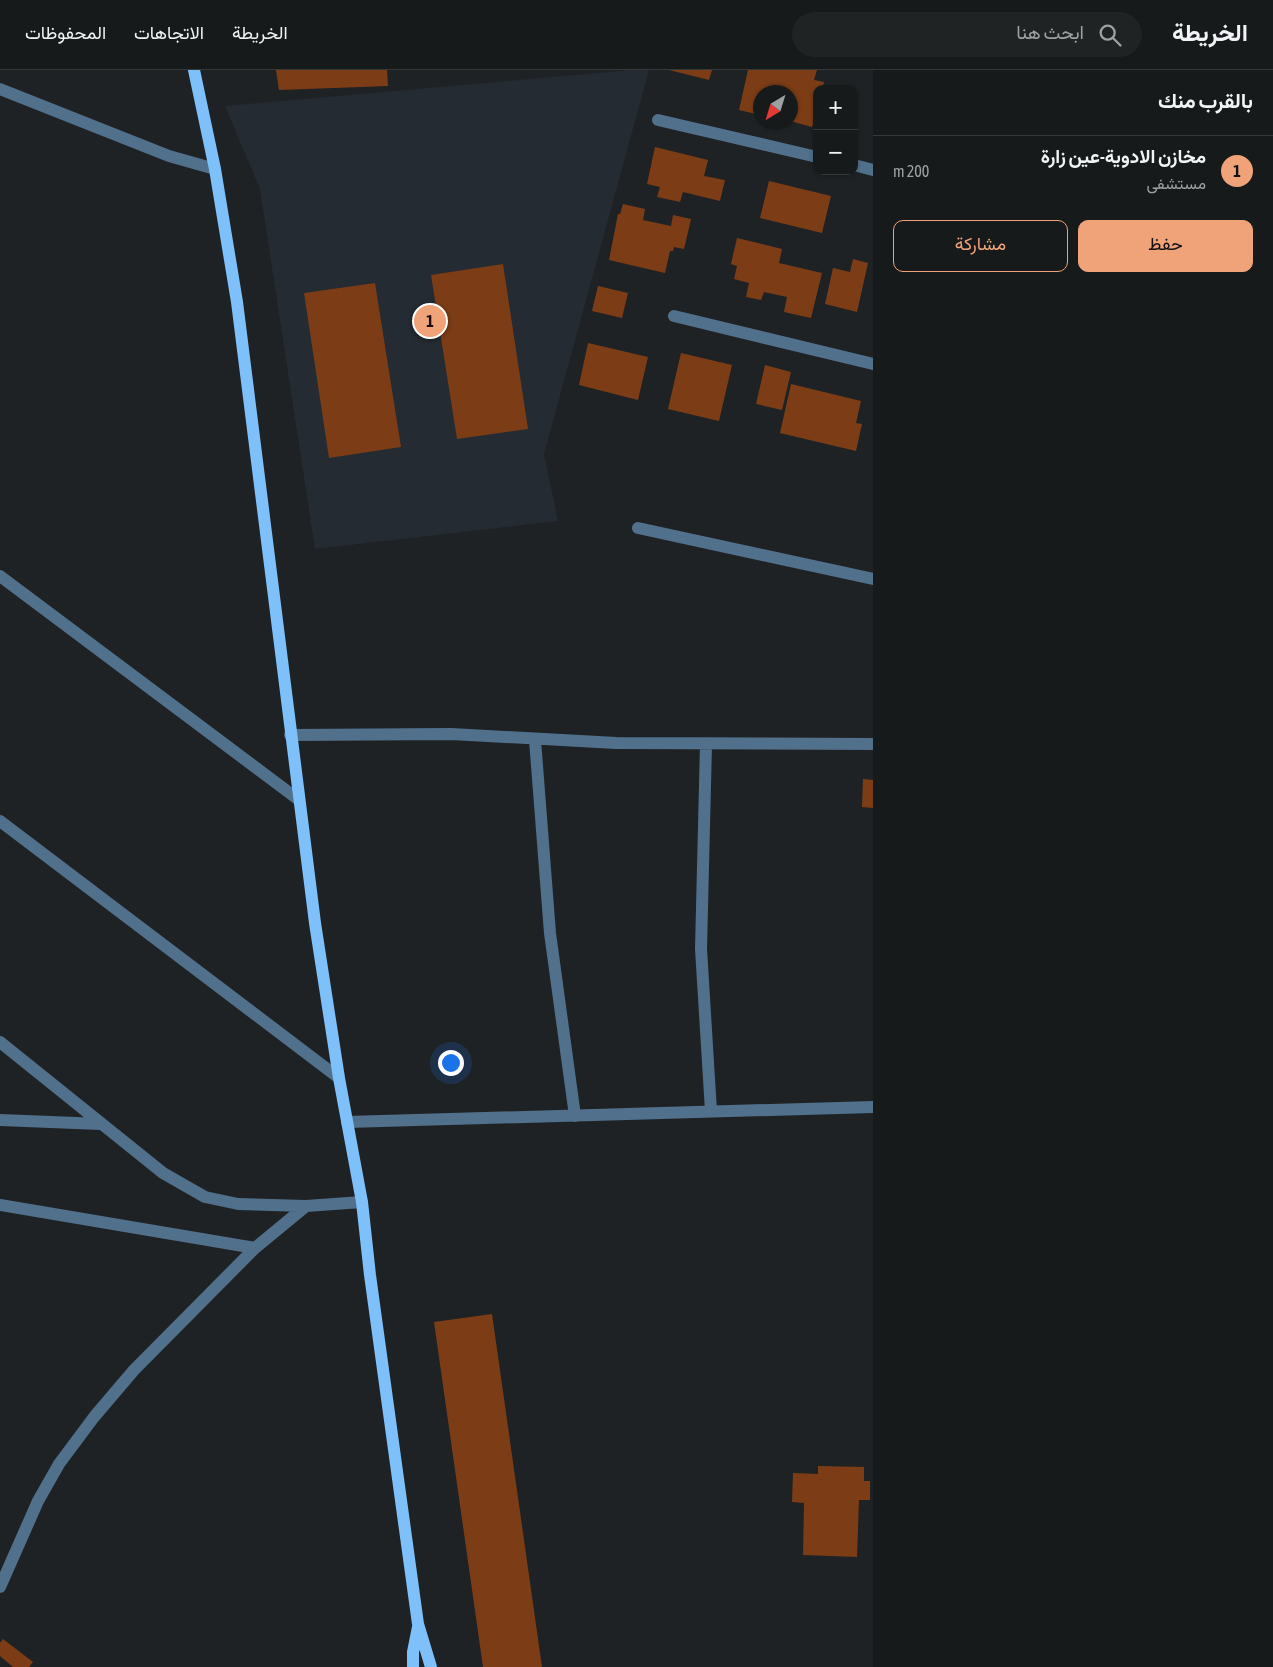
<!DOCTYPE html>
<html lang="ar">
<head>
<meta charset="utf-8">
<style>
  :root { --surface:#171a1b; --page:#202324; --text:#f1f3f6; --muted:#9ea1a3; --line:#36383a; --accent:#f0a279 }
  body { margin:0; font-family:"Asap Condensed",Vazirmatn,sans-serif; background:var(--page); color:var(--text); direction:rtl }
  .controls { position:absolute; right:15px; top:15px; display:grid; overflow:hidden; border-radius:10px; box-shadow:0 1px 4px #0004 }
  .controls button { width:45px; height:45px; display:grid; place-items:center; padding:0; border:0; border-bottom:1px solid var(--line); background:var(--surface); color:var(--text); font:25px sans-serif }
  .compass { position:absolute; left:753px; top:15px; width:45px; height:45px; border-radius:50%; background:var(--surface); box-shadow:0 1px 4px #0004; rotate:218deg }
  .you { position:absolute; left:450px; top:992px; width:18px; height:18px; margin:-12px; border:4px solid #fff; border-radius:50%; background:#1a73e8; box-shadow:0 0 0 8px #1a73e833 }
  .badge { display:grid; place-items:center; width:32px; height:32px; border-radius:50%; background:var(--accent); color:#111; font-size:16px; font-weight:700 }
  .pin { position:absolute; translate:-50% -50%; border:2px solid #fff; box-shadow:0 1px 5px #0006 }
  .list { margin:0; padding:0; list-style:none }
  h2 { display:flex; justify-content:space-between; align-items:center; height:65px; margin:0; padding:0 20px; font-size:21px }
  h2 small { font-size:16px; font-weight:400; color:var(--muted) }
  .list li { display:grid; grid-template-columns:32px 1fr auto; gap:15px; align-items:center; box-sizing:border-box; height:70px; padding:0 20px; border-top:1px solid var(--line) }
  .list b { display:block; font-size:19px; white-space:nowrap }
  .list p { margin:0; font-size:16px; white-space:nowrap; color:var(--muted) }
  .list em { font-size:16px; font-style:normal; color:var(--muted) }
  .actions { display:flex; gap:10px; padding:15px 20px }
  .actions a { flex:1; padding:11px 0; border:1px solid var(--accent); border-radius:10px; text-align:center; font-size:18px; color:var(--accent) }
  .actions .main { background:var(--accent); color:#111 }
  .icon { flex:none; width:28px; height:28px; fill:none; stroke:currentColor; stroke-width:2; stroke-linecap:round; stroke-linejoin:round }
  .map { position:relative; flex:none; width:873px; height:1597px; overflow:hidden; direction:ltr }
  header { display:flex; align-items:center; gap:30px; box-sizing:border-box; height:70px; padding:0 25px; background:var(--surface); border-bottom:1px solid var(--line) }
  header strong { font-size:24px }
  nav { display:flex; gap:28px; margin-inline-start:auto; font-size:18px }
  .search { width:350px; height:45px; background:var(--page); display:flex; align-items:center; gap:12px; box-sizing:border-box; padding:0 18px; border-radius:28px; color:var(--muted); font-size:19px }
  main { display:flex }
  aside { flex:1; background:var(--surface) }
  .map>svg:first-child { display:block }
  .built { fill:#242b32 }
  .building { fill:#7c3d16 }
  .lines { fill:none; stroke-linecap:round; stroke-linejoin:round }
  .minor { stroke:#51708c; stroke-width:12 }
  .major { stroke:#7dc0fa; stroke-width:12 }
</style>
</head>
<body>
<header>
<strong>الخريطة</strong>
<div class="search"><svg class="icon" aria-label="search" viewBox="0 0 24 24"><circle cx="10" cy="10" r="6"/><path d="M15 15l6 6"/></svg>ابحث هنا</div>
<nav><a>الخريطة</a><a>الاتجاهات</a><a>المحفوظات</a></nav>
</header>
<main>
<aside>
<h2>بالقرب منك<small></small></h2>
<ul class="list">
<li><span class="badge">1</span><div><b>مخازن الادوية-عين زارة</b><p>مستشفى</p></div><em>200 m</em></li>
</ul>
<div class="actions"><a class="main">حفظ</a><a>مشاركة</a></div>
</aside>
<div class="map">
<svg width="873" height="1597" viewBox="0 0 873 1597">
  <rect width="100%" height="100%" fill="#1f2224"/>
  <path class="built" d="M 631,0 L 649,0 L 544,384 L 558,451 L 315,479 L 260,119 L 225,36 Z"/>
  <path class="building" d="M 276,0 L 387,0 L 388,16 L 279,20 Z
    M 669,0 L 712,0 L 709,10 Z
    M 748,0 L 817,0 L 814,10 L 824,12 L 822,19 L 817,19 L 817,42 L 812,57 L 790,51 L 790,22 L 760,22 L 760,45 L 739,40 Z
    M 655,77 L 708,90 L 704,106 L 725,110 L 720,131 L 683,122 L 680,132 L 657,127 L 660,117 L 647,114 Z
    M 769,111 L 831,126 L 822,163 L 760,148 Z
    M 623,134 L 645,139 L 643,150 L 671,156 L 673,145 L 691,149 L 684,179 L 674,177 L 673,181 L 670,181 L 665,203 L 609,190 L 618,144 L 620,144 Z
    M 737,168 L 782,179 L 779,193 L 822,203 L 811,248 L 784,242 L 787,227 L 764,222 L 761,230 L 746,227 L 749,213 L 734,209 L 737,196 L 731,194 Z
    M 853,189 L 868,193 L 857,242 L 825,234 L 833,198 L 850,202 Z
    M 503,194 L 528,359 L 457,369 L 431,205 Z
    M 375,213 L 401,377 L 329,388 L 304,223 Z
    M 598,216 L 628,223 L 622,248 L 592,241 Z
    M 588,273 L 648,287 L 638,330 L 579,315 Z
    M 681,283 L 732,295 L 719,351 L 668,339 Z
    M 765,295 L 791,302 L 782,340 L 756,334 Z
    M 791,314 L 861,331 L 856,353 L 862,354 L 856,381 L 780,363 Z
    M 863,709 L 873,710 L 873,738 L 862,737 Z
    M 492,1244 L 542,1597 L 483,1597 L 434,1252 Z
    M 818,1396 L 864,1397 L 864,1411 L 870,1411 L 870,1430 L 859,1430 L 857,1487 L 803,1485 L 804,1433 L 792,1432 L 793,1403 L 818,1404 Z
    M 3,1569 L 33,1592 L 29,1597 L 13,1597 L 0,1586 L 0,1573 Z"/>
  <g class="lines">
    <path class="minor" d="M 0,19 L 169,86 L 215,99
      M 658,50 L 817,87
      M 854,95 L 873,100
      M 674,246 L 873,294
      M 638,458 L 873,509
      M 0,506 L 299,730
      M 290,665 L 451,664 L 616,673 L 873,674
      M 535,670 L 550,863 L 575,1046
      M 706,674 L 701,879 L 711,1041
      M 0,751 L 339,1008
      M 0,972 L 163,1103 L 205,1127 L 238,1134 L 306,1136 L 362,1132
      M 0,1050 L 101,1054
      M 347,1052 L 873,1037
      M 0,1135 L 255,1178
      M 0,1517 L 38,1431 L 59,1394 L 94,1347 L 134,1300 L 255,1178 L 306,1136"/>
    <path class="major" d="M 194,0 L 215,99 L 237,232 L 315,853 L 339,1008 L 362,1132 L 370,1205 L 418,1554 L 431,1597
      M 413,1597 L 413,1582 L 418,1557"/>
  </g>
</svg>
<div class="controls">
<button>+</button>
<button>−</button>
</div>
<svg class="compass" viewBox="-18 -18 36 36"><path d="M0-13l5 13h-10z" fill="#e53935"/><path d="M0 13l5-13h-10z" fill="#9ea1a3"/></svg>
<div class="you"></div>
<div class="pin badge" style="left:430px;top:251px">1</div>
</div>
</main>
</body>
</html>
